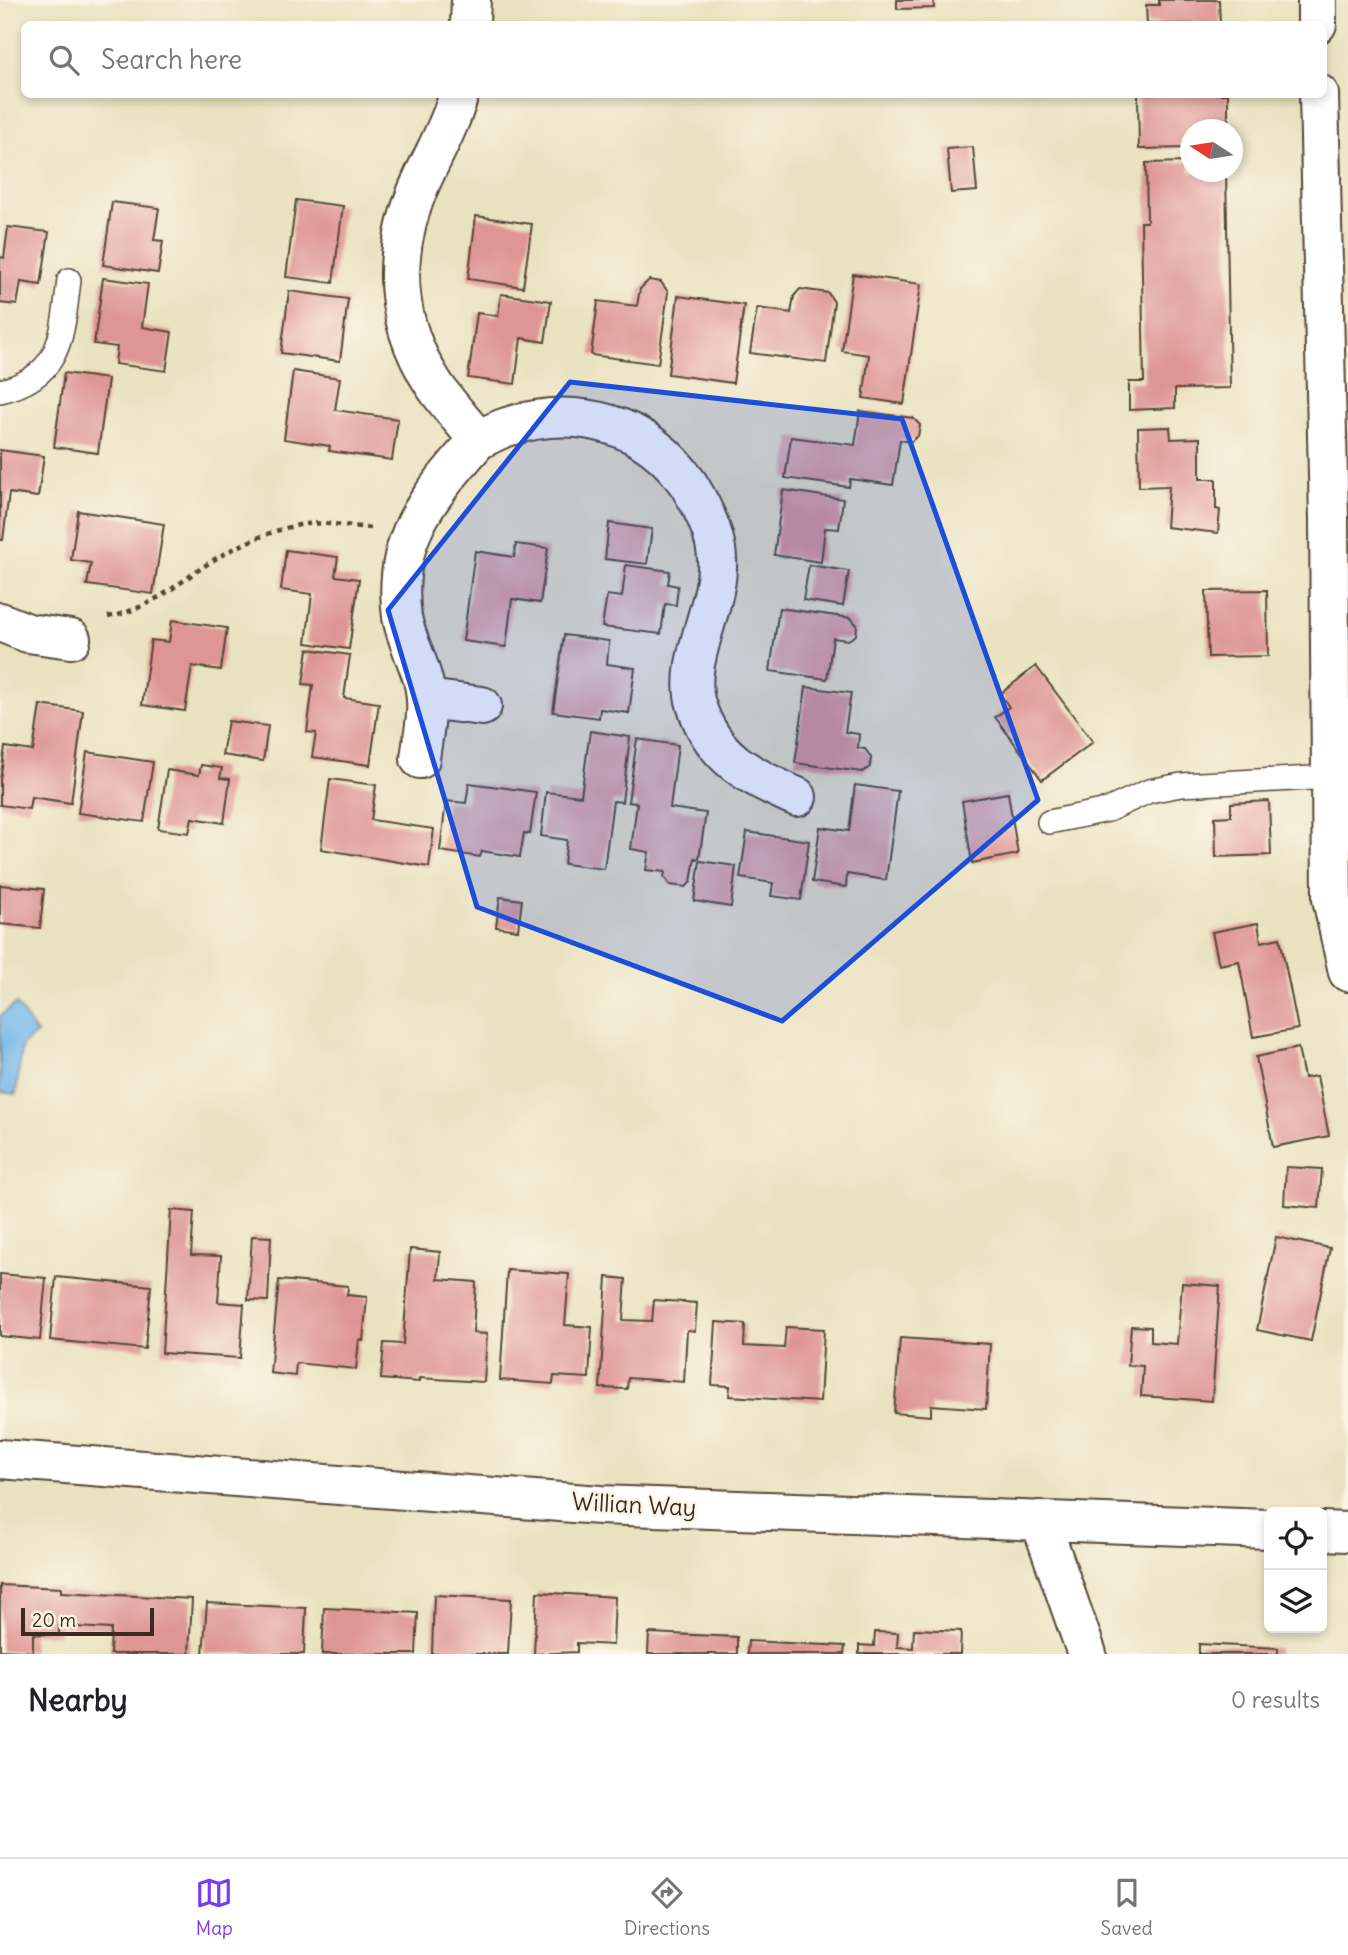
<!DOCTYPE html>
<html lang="en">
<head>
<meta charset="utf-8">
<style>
  :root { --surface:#fff; --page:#f2f2f2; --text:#202124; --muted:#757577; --line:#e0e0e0; --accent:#7c3aed }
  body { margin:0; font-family:Delius,sans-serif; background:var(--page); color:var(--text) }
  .controls { position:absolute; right:21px; bottom:21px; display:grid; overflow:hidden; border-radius:10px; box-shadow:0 4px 10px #0003 }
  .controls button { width:63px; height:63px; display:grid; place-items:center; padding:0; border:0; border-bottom:2px solid var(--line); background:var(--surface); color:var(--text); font:35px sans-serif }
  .compass { position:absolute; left:1180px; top:119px; width:63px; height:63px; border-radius:50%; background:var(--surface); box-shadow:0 4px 10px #0003; rotate:282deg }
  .scale { position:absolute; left:21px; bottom:18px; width:133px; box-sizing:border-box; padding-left:7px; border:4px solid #3b2a1e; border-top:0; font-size:19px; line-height:24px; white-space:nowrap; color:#3b2a1e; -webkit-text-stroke:5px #fcf5e5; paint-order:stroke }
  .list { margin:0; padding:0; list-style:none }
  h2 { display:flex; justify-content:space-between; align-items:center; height:91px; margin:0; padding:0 28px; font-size:30px }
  h2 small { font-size:23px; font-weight:400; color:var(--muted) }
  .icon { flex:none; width:38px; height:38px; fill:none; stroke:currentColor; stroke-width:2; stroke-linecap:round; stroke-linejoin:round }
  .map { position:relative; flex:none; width:1348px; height:1654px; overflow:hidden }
  .search { position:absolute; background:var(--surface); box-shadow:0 4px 10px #0003; left:21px; right:21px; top:21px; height:77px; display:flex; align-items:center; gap:18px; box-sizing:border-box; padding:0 24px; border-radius:10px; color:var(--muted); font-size:26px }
  .sheet { height:203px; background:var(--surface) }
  nav { display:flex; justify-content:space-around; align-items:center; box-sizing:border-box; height:98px; border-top:2px solid var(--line); background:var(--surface); font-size:19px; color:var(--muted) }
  nav a { display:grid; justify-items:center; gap:4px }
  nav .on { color:var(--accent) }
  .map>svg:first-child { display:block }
  .water { fill:#76b8eb; stroke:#587184; stroke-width:2 }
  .building { fill:#de9694 }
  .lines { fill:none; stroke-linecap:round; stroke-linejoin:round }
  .lane-casing { stroke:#554636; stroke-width:26 }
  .street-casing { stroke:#554636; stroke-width:42 }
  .path { stroke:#554636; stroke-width:4.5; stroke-dasharray:5 5; stroke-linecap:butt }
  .lane { stroke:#fff; stroke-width:23 }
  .street { stroke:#fff; stroke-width:38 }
  .marked { fill:#1d4ed8; fill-opacity:0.2; stroke:#1d4ed8; stroke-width:5; stroke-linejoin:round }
  .labels { text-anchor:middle; stroke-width:5; stroke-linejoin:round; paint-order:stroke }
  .street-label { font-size:24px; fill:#3b2a1e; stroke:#fcf5e5 }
</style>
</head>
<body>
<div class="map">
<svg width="1348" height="1654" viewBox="0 0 1348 1654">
  <rect width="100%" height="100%" fill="#fcf5e5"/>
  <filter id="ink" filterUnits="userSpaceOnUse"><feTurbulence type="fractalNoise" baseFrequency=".0143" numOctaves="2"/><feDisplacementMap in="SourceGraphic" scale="14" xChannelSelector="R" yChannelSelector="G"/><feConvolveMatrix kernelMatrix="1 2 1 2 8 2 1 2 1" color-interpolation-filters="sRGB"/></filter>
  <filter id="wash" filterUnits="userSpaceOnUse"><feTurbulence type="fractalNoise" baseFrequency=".00686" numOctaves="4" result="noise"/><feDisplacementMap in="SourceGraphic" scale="28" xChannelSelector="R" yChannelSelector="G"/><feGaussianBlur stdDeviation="1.57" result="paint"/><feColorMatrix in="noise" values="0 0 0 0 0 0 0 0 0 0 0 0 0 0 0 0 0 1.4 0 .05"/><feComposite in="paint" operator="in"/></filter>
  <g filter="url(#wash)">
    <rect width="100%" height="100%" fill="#e9e2c1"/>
    <path class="water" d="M 16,1004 L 37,1034 L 22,1045 L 16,1094 L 0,1092 L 0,1016 Z"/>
    <g id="blocks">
      <path class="building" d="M 897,0 L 934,0 L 934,8 L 897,9 Z
        M 1159,0 L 1219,0 L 1220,24 L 1147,24 L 1146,5 L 1159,5 Z
        M 1138,94 L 1228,94 L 1228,130 L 1190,130 L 1190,148 L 1139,149 Z
        M 973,147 L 977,191 L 951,193 L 947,149 Z
        M 1190,162 L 1190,172 L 1226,172 L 1230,388 L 1175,389 L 1175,408 L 1129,410 L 1129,382 L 1144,382 L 1141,222 L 1147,222 L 1146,163 Z
        M 296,200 L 343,206 L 333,283 L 286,277 Z
        M 112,202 L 159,208 L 154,240 L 163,241 L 158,273 L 103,265 Z
        M 476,216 L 532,224 L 523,287 L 468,279 Z
        M 8,227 L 49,232 L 41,285 L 21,282 L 17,305 L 0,303 L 0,257 L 4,258 Z
        M 853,274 L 921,284 L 904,404 L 863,398 L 869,355 L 842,351 Z
        M 103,278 L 148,284 L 142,327 L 172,332 L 166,371 L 115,364 L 117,347 L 94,344 Z
        M 649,280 L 661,282 L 668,292 L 658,364 L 591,355 L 598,301 L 637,306 L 640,289 Z
        M 800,289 L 828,293 L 834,302 L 826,363 L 750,353 L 757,308 L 791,313 L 794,296 Z
        M 289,291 L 348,299 L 340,361 L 281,353 Z
        M 501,294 L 551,301 L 545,342 L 521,338 L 515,384 L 468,378 L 477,313 L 498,316 Z
        M 678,296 L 744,305 L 733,383 L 668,374 Z
        M 293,371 L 340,378 L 335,410 L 398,419 L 392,460 L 329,451 L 330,446 L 284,439 Z
        M 64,373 L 108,379 L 98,453 L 54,447 Z
        M 860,411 L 913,418 L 920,425 L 918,436 L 910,442 L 900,440 L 893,485 L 850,479 L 849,487 L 785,478 L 791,437 L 855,445 Z
        M 1170,427 L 1171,439 L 1200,438 L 1200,479 L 1216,479 L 1216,509 L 1220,510 L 1218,533 L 1166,527 L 1169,486 L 1139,487 L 1138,428 Z
        M 0,450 L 44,456 L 38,497 L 9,493 L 3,540 L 0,540 Z
        M 783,490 L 843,499 L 839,529 L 825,528 L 821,562 L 774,555 Z
        M 78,511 L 164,524 L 153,594 L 87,585 L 91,563 L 71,560 Z
        M 609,523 L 652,529 L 647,564 L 605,559 Z
        M 516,544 L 548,548 L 540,603 L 512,599 L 506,647 L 463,641 L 475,551 L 514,557 Z
        M 286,550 L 338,557 L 335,576 L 359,579 L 349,649 L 306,643 L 312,594 L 281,590 Z
        M 626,565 L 670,571 L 668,584 L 678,586 L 676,605 L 665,604 L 661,634 L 602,627 L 607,595 L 622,597 Z
        M 809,565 L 849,571 L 843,606 L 803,600 Z
        M 1267,590 L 1268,656 L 1208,657 L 1206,591 Z
        M 779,608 L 851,618 L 857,625 L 856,635 L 848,640 L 833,638 L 827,679 L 770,671 Z
        M 172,620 L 227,628 L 221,670 L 192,666 L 185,711 L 142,705 L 151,640 L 169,642 Z
        M 564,635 L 609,641 L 607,664 L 635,668 L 629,713 L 600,709 L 599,718 L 553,712 Z
        M 308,649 L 350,655 L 344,698 L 379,703 L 370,765 L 312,757 L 316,733 L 307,732 L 313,685 L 303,684 Z
        M 1036,666 L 1093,742 L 1042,780 L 995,717 L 1009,707 L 1000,694 Z
        M 806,687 L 851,693 L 845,732 L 859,734 L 858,748 L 865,749 L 871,757 L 870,767 L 862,772 L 795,763 Z
        M 40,705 L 83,711 L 71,803 L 31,797 L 29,809 L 0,805 L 0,780 L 5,747 L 33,751 Z
        M 228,721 L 268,726 L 263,761 L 222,755 Z
        M 590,731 L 630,737 L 622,802 L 613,801 L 604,869 L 564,864 L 567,840 L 541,836 L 546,792 L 581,796 Z
        M 637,739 L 678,745 L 670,808 L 706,813 L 699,859 L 695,858 L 691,882 L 686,887 L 670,885 L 664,877 L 665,872 L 646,870 L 649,852 L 631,849 L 637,803 L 628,802 Z
        M 87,752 L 153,762 L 144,822 L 78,813 Z
        M 201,765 L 222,768 L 220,778 L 230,779 L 224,823 L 192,818 L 189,833 L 158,829 L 167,770 L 199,775 Z
        M 330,779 L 376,785 L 371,820 L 434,829 L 429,867 L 321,849 Z
        M 469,783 L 536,792 L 530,834 L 524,833 L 520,857 L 482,851 L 480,857 L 440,851 L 446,801 L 466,803 Z
        M 855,785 L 898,791 L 886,880 L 847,874 L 846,887 L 812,882 L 820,827 L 849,831 Z
        M 1008,793 L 1018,854 L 972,863 L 962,801 Z
        M 1269,801 L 1271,855 L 1216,857 L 1215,817 L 1231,816 L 1231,803 Z
        M 747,832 L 809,841 L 801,900 L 771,896 L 773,883 L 740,878 Z
        M 700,861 L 736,866 L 731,907 L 694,901 Z
        M 0,885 L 44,889 L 40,928 L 0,924 Z
        M 500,897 L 522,900 L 518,930 L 496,927 Z
        M 1258,923 L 1261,942 L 1280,938 L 1298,1029 L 1253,1037 L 1239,961 L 1219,965 L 1212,932 Z
        M 1298,1048 L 1304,1078 L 1317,1076 L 1329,1136 L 1273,1147 L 1256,1057 Z
        M 1286,1167 L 1322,1169 L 1319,1208 L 1284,1205 Z
        M 171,1210 L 194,1212 L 191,1255 L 221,1256 L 218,1302 L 244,1304 L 240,1358 L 162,1353 Z
        M 252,1236 L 271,1237 L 268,1301 L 248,1300 Z
        M 1276,1237 L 1330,1248 L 1311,1341 L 1257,1330 Z
        M 410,1249 L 440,1252 L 438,1279 L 476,1282 L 473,1333 L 487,1334 L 484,1382 L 419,1378 L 419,1382 L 381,1379 L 384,1343 L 403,1344 Z
        M 507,1270 L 569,1274 L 565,1325 L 592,1327 L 589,1378 L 554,1376 L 553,1384 L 500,1380 Z
        M 0,1274 L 46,1278 L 40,1340 L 0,1336 Z
        M 56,1277 L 151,1286 L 145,1349 L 50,1340 Z
        M 607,1277 L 626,1279 L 623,1320 L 652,1321 L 654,1300 L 697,1303 L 695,1331 L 687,1330 L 684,1382 L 628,1378 L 627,1389 L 600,1388 Z
        M 279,1280 L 348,1286 L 347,1295 L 367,1297 L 363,1341 L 359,1340 L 356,1369 L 296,1363 L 295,1376 L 270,1373 Z
        M 1182,1283 L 1220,1286 L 1212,1401 L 1141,1396 L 1143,1366 L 1128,1365 L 1131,1326 L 1151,1327 L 1151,1342 L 1177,1344 Z
        M 716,1322 L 745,1324 L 744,1346 L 784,1348 L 786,1327 L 824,1329 L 820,1402 L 729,1396 L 730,1386 L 712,1385 Z
        M 900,1338 L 990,1344 L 986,1409 L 931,1405 L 931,1416 L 894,1413 Z
        M 0,1585 L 61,1588 L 61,1592 L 192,1599 L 189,1654 L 110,1654 L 111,1629 L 59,1626 L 59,1635 L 33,1634 L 33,1652 L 0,1650 Z
        M 537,1592 L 615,1597 L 613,1645 L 577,1643 L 577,1652 L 534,1654 Z
        M 434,1595 L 511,1599 L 508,1654 L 432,1654 Z
        M 207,1603 L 306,1608 L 304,1654 L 203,1654 Z
        M 324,1608 L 418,1613 L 416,1654 L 322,1654 Z
        M 914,1629 L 961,1631 L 960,1654 L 859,1654 L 859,1645 L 874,1646 L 875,1632 L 898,1633 L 897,1647 L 913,1648 Z
        M 649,1633 L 737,1637 L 737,1654 L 648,1654 Z
        M 748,1641 L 845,1646 L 844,1654 L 747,1654 Z
        M 1199,1644 L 1278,1648 L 1278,1654 L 1199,1654 Z"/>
    </g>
  </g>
  <g filter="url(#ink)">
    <use href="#blocks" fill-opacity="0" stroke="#554636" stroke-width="2"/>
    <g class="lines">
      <defs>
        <path id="lane" d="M 0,391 C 63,377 62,334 69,280
          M 1049,822 L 1108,810 L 1149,791 L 1181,785 L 1332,777"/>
        <path id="street" d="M 1317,0 L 1317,24
          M 470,24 L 471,0
          M 1319,94 L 1329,519 L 1332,899 L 1348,972
          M 478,440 C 487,436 497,430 507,427 C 576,404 648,423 689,485 C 702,506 716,533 717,559 C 720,604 683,662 696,704 C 712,757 749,776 797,797
          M 0,622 L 28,633 L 71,639
          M 427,699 L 482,706
          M 420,759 C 422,740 428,718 426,700 C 425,671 407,645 402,617 C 391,537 430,496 478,440 C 464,422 448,405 435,386 C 392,321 390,253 421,182 C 434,153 450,126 459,94
          M 0,1459 L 600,1505 L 1269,1529
          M 1040,1520 L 1087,1654
          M 1322,1531 L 1348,1532"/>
      </defs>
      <use href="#lane" class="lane-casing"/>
      <use href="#street" class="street-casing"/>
      <path class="path" d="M 108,617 C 154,608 177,583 215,559 C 241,544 276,528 305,524 C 326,522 349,526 370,528"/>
      <use href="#lane" class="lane"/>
      <use href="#street" class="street"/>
    </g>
  </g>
  <path class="marked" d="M 570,382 L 902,419 L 1038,800 L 782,1021 L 477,907 L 388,610 Z"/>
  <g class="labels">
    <g class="street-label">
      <text transform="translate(634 1505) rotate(3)" y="8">Willian Way</text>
    </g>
  </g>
</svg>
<div class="controls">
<button><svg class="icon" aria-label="locate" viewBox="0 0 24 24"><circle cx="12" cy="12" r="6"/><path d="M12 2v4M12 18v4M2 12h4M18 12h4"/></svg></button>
<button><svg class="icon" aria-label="layers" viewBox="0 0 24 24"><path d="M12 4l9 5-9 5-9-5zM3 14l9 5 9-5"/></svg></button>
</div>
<svg class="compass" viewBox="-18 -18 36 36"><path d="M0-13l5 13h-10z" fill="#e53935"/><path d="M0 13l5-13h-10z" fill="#757577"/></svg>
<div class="scale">20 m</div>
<div class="search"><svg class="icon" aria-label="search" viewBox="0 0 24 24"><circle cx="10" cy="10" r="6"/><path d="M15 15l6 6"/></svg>Search here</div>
</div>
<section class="sheet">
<h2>Nearby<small>0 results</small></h2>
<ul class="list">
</ul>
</section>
<nav>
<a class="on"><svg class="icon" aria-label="map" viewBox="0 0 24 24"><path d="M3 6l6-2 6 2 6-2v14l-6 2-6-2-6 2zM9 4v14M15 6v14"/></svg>Map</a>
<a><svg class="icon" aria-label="directions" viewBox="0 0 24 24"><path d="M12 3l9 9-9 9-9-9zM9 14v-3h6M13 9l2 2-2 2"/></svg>Directions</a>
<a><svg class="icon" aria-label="saved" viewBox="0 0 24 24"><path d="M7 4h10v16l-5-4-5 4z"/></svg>Saved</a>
</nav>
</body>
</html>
